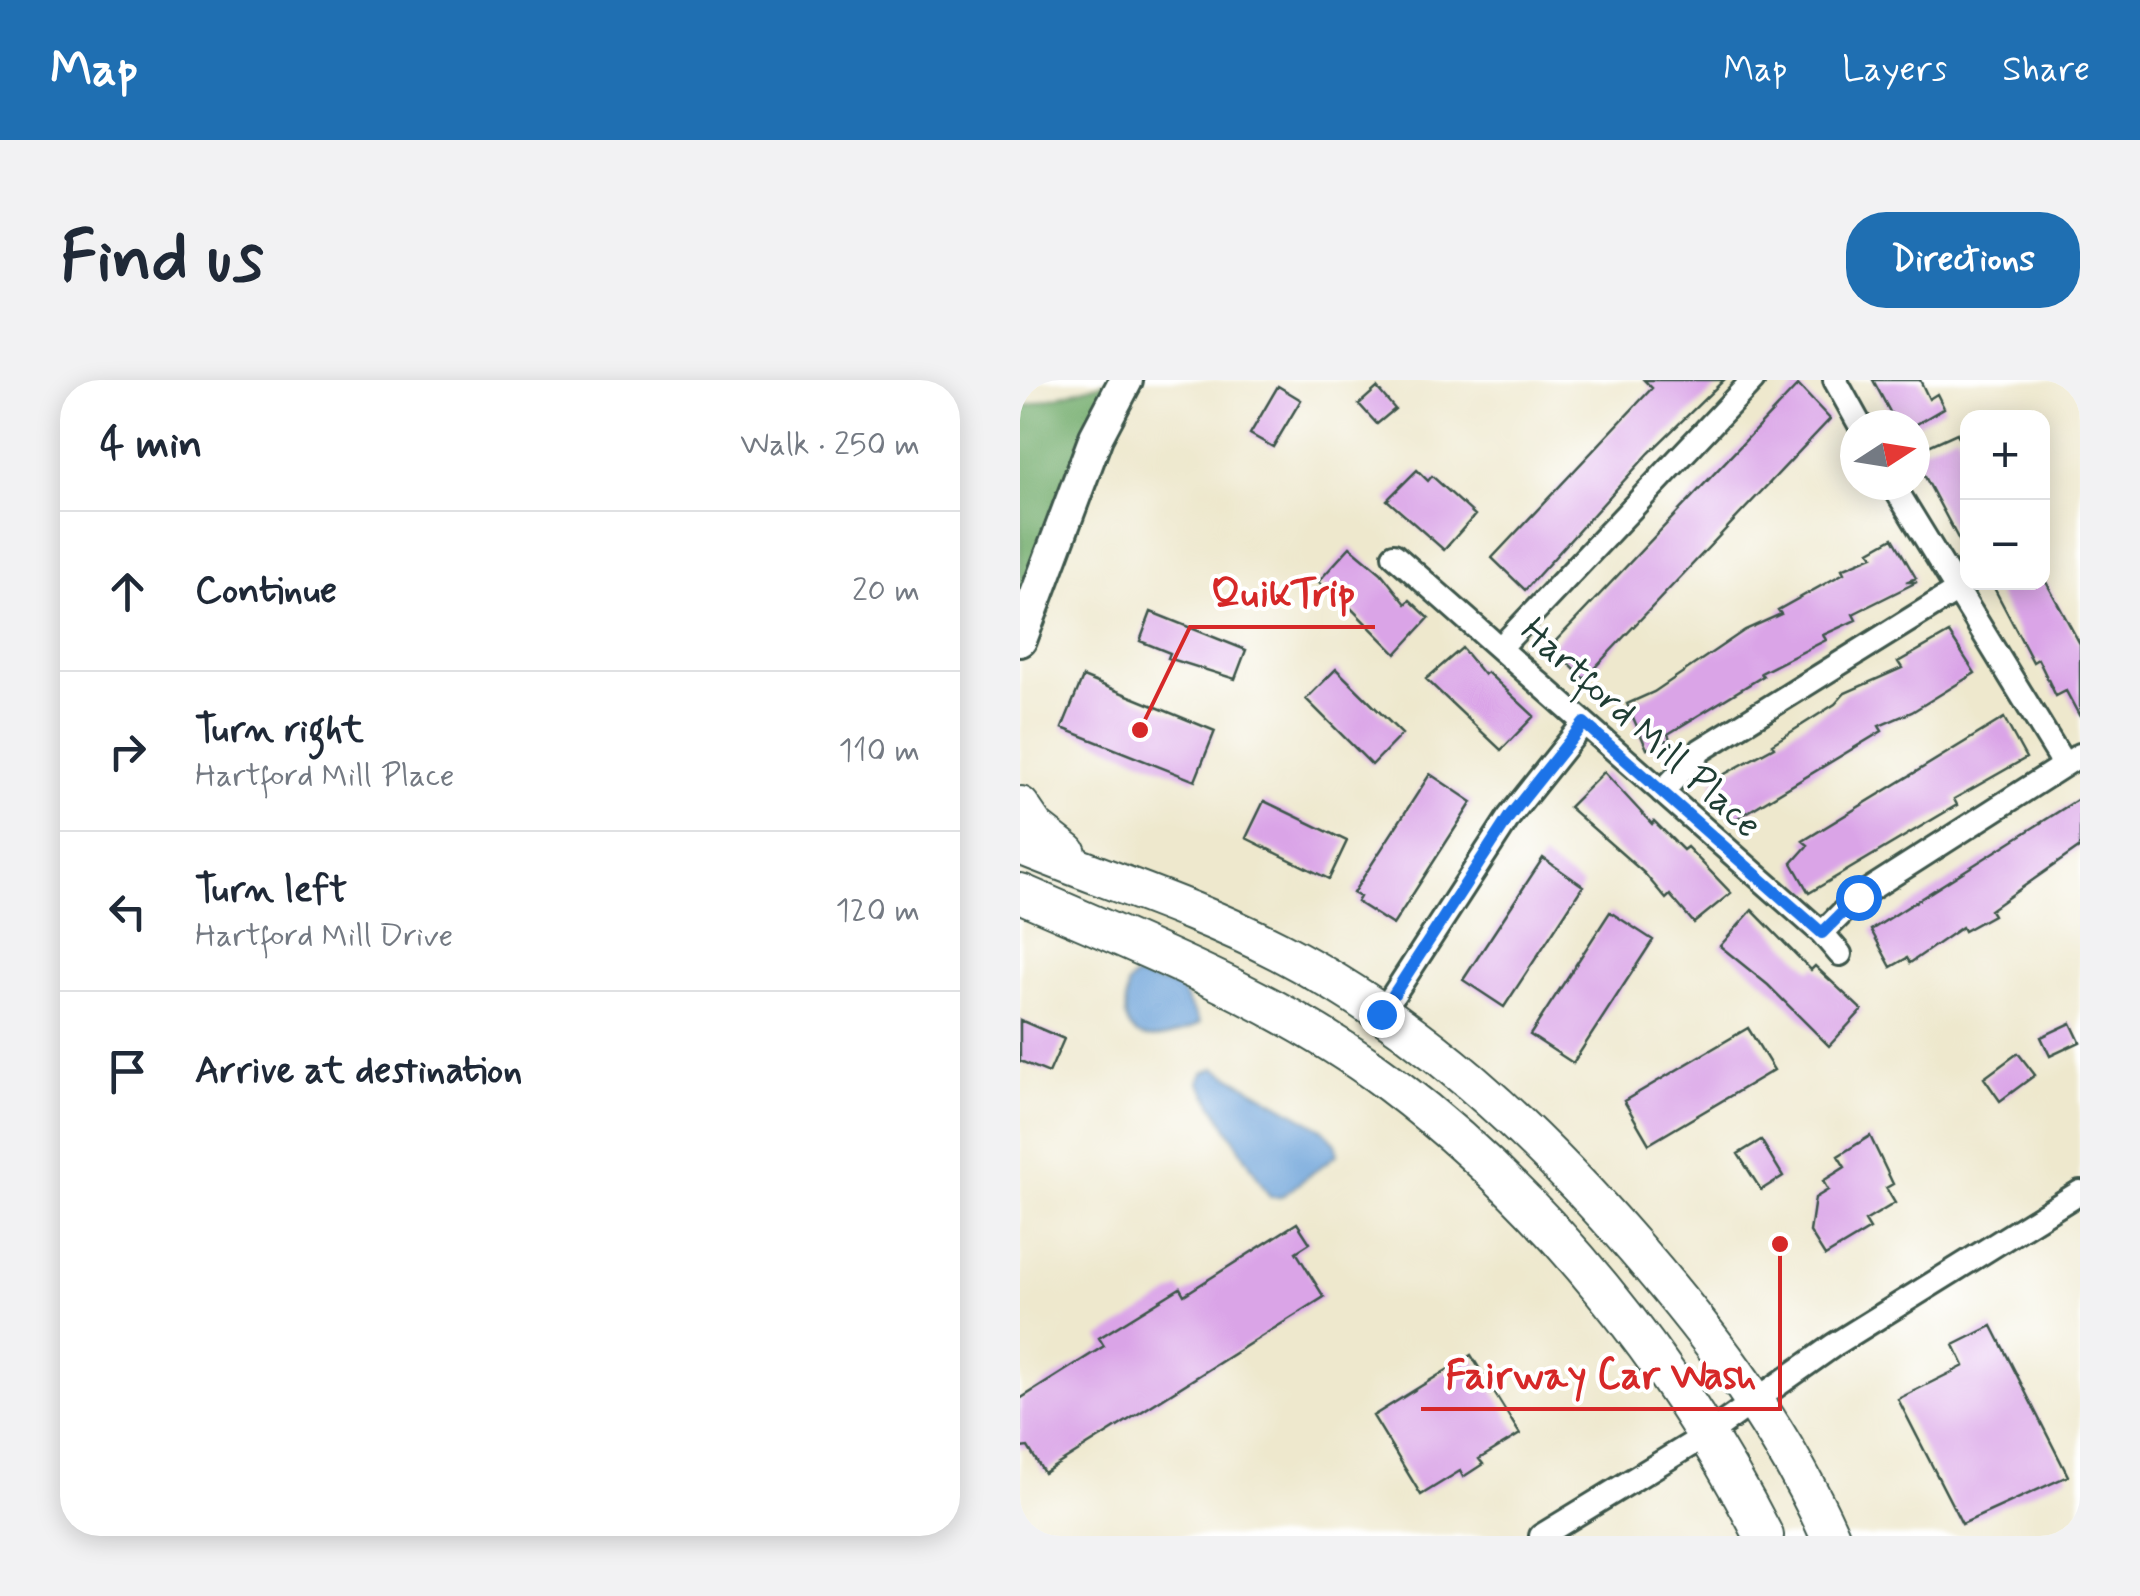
<!DOCTYPE html>
<html lang="en">
<head>
<meta charset="utf-8">
<style>
  :root { --surface:#fff; --page:#f2f2f3; --text:#1f2937; --muted:#747a83; --line:#e0e1e3; --accent:#1f6fb2 }
  body { margin:0; font-family:Mynerve,sans-serif; background:var(--page); color:var(--text) }
  .controls { position:absolute; right:30px; top:30px; display:grid; overflow:hidden; border-radius:20px; box-shadow:0 5px 25px #0003 }
  .controls button { width:90px; height:90px; display:grid; place-items:center; padding:0; border:0; border-bottom:2px solid var(--line); background:var(--surface); color:var(--text); font:50px sans-serif }
  .compass { position:absolute; left:820px; top:30px; width:90px; height:90px; border-radius:50%; background:var(--surface); box-shadow:0 5px 25px #0003; rotate:78deg }
  .stop { position:absolute; width:30px; height:30px; margin:-22px; border:8px solid #1a73e8; border-radius:50%; background:#fff }
  .stop.end { background:#1a73e8; border-color:#fff; box-shadow:0 2px 10px #0008 }
  .list { margin:0; padding:0; list-style:none }
  h2 { display:flex; justify-content:space-between; align-items:center; height:130px; margin:0; padding:0 40px; font-size:42px }
  h2 small { font-size:32px; font-weight:400; color:var(--muted) }
  .list li { display:grid; grid-template-columns:65px 1fr auto; gap:30px; align-items:center; box-sizing:border-box; height:160px; padding:0 40px; border-top:2px solid var(--line) }
  .list b { display:block; font-size:38px; white-space:nowrap }
  .list p { margin:0; font-size:32px; white-space:nowrap; color:var(--muted) }
  .list em { font-size:32px; font-style:normal; color:var(--muted) }
  .icon { flex:none; width:55px; height:55px; fill:none; stroke:currentColor; stroke-width:2; stroke-linecap:round; stroke-linejoin:round }
  .map { position:relative; flex:none; width:1060px; height:1156px; overflow:hidden; border-radius:40px }
  header { display:flex; align-items:center; gap:60px; box-sizing:border-box; height:140px; padding:0 50px; background:var(--accent); color:#fff }
  header strong { font-size:48px }
  nav { display:flex; gap:55px; margin-inline-start:auto; font-size:35px }
  .intro { display:flex; align-items:center; justify-content:space-between; box-sizing:border-box; height:240px; padding:0 60px }
  h1 { margin:0; font-size:70px }
  .button { padding:25px 45px; border-radius:40px; background:var(--accent); color:#fff; font-size:35px; font-weight:700 }
  main { display:flex; gap:60px; padding:0 60px }
  aside { flex:1; background:var(--surface); border-radius:40px; box-shadow:0 5px 25px #0003 }
  .map>svg:first-child { display:block }
  .forest { fill:#71ab6b; stroke:#487450; stroke-width:2.5 }
  .water { fill:#6ba1d8; stroke:#456f86; stroke-width:2.5 }
  .building { fill:#daa4e7 }
  .lines { fill:none; stroke-linecap:round; stroke-linejoin:round }
  .minor-casing { stroke:#3e574b; stroke-width:28 }
  .secondary-casing { stroke:#3e574b; stroke-width:38 }
  .trunk-casing { stroke:#3e574b; stroke-width:42 }
  .minor { stroke:#fff; stroke-width:22 }
  .secondary { stroke:#fff; stroke-width:32 }
  .trunk { stroke:#fff; stroke-width:38 }
  .route { stroke:#1a73e8; stroke-width:12 }
  .labels { text-anchor:middle; stroke-width:8; stroke-linejoin:round; paint-order:stroke }
  .street-label { font-size:38px; fill:#1f3d34; stroke:#fff }
  .leader { fill:none; stroke:#d62828; stroke-width:4 }
  .callout-dot { fill:#d62828; stroke:#fff; stroke-width:4 }
  .callout-label { font-size:40px; text-anchor:middle; font-weight:bold; fill:#d62828; stroke:#fff; stroke-width:8; stroke-linejoin:round; paint-order:stroke }
</style>
</head>
<body>
<header>
<strong>Map</strong>
<nav><a>Map</a><a>Layers</a><a>Share</a></nav>
</header>
<div class="intro"><h1>Find us</h1><a class="button">Directions</a></div>
<main>
<aside>
<h2>4 min<small>Walk · 250 m</small></h2>
<ul class="list">
<li><svg class="icon" aria-label="ahead" viewBox="0 0 24 24"><path d="M12 20V5M6 11l6-6 6 6"/></svg><div><b>Continue</b></div><em>20 m</em></li>
<li><svg class="icon" aria-label="right" viewBox="0 0 24 24"><path d="M7 20v-9h11M14 6l5 5-5 5"/></svg><div><b>Turn right</b><p>Hartford Mill Place</p></div><em>110 m</em></li>
<li><svg class="icon" aria-label="left" viewBox="0 0 24 24"><path d="M17 20v-9H6M10 6l-5 5 5 5"/></svg><div><b>Turn left</b><p>Hartford Mill Drive</p></div><em>120 m</em></li>
<li><svg class="icon" aria-label="arrive" viewBox="0 0 24 24"><path d="M6 21V4h12l-3 4 3 4H6"/></svg><div><b>Arrive at destination</b></div></li>
</ul>
</aside>
<div class="map">
<svg width="1060" height="1156" viewBox="0 0 1060 1156">
  <rect width="100%" height="100%" fill="#fff"/>
  <filter id="ink" filterUnits="userSpaceOnUse"><feTurbulence type="fractalNoise" baseFrequency=".01" numOctaves="2"/><feDisplacementMap in="SourceGraphic" scale="20" xChannelSelector="R" yChannelSelector="G"/><feConvolveMatrix kernelMatrix="1 2 1 2 8 2 1 2 1" color-interpolation-filters="sRGB"/></filter>
  <filter id="wash" filterUnits="userSpaceOnUse"><feTurbulence type="fractalNoise" baseFrequency=".0048" numOctaves="4" result="noise"/><feDisplacementMap in="SourceGraphic" scale="40" xChannelSelector="R" yChannelSelector="G"/><feGaussianBlur stdDeviation="2.25" result="paint"/><feColorMatrix in="noise" values="0 0 0 0 0 0 0 0 0 0 0 0 0 0 0 0 0 1.4 0 .05"/><feComposite in="paint" operator="in"/></filter>
  <g filter="url(#wash)">
    <rect width="100%" height="100%" fill="#eee8cd"/>
    <path class="forest" d="M 92,0 L 0,244 L 0,28 Z"/>
    <path class="water" d="M 116,596 L 159,607 L 180,643 C 162,654 115,672 106,638 C 104,629 107,614 108,604 Z
      M 195,688 L 302,749 L 316,763 L 317,774 L 261,817 L 250,817 L 179,702 L 183,693 Z"/>
    <g id="blocks">
      <path class="building" d="M 624,0 L 704,0 L 629,73 L 505,210 L 472,178 L 632,8 Z
        M 853,0 L 900,0 L 909,19 L 917,14 L 924,28 L 895,45 L 877,45 Z
        M 778,5 L 810,39 L 564,299 L 531,266 Z
        M 258,6 L 281,20 L 253,67 L 230,54 Z
        M 357,8 L 375,29 L 357,44 L 339,24 Z
        M 937,53 L 948,76 L 948,177 L 895,78 L 895,72 Z
        M 397,90 L 408,101 L 412,96 L 455,135 L 424,170 L 367,120 Z
        M 873,158 L 896,198 L 886,202 L 897,202 L 833,234 L 836,240 L 803,255 L 806,260 L 741,293 L 743,296 L 648,354 L 650,359 L 627,369 L 607,324 L 634,312 L 725,250 L 761,234 L 758,230 L 824,193 L 822,189 L 853,176 L 850,171 Z
        M 330,167 L 361,193 L 386,224 L 390,220 L 409,238 L 376,274 L 320,217 L 317,220 L 298,202 Z
        M 971,202 L 1026,202 L 1060,264 L 1060,337 L 1046,311 L 1036,316 L 1018,279 L 1013,282 Z
        M 131,232 L 226,270 L 215,299 L 148,278 L 150,273 L 120,261 Z
        M 929,253 L 955,293 L 892,332 L 859,346 L 862,351 L 713,441 L 692,401 L 754,367 L 752,364 L 815,324 L 825,313 L 882,288 L 878,282 Z
        M 442,268 L 464,295 L 467,292 L 514,336 L 481,370 L 406,299 Z
        M 316,289 L 382,354 L 352,385 L 286,319 Z
        M 63,297 L 195,351 L 175,401 L 42,348 Z
        M 984,338 L 1006,378 L 934,419 L 937,425 L 789,513 L 772,483 L 788,465 L 783,461 Z
        M 584,392 L 632,444 L 634,441 L 663,470 L 667,467 L 711,513 L 674,543 L 650,515 L 646,519 L 624,493 L 549,427 Z
        M 410,394 L 452,422 L 373,545 L 337,522 L 340,517 L 333,513 Z
        M 1060,418 L 1060,467 L 970,530 L 973,535 L 944,551 L 942,547 L 890,583 L 887,578 L 871,587 L 851,550 Z
        M 244,421 L 327,461 L 309,499 L 226,458 Z
        M 523,478 L 563,506 L 484,627 L 443,600 Z
        M 732,530 L 791,590 L 795,586 L 842,630 L 809,666 L 748,605 L 700,566 Z
        M 590,532 L 633,560 L 553,683 L 510,655 Z
        M 0,640 L 44,659 L 29,693 L 0,681 Z
        M 1051,643 L 1060,662 L 1030,676 L 1021,657 Z
        M 728,648 L 754,690 L 629,764 L 604,721 Z
        M 998,673 L 1015,695 L 980,721 L 964,698 Z
        M 850,756 L 873,804 L 866,808 L 875,823 L 845,841 L 850,849 L 805,876 L 790,852 L 795,818 L 808,810 L 803,801 L 825,787 L 818,776 Z
        M 741,760 L 763,796 L 741,810 L 718,774 Z
        M 277,843 L 290,863 L 276,872 L 304,917 L 24,1093 L 8,1067 L 0,1068 L 0,1019 L 84,966 L 79,958 L 160,908 L 164,915 Z
        M 972,946 L 1048,1096 L 942,1144 L 878,1019 L 944,986 L 934,965 Z
        M 451,975 L 500,1054 L 459,1079 L 463,1084 L 443,1097 L 440,1091 L 401,1115 L 353,1036 Z"/>
    </g>
  </g>
  <g filter="url(#ink)">
    <use href="#blocks" fill-opacity="0" stroke="#3e574b" stroke-width="2.5"/>
    <g class="lines">
      <defs>
        <path id="minor" d="M 815,0 L 840,45
          M 873,105 L 1044,384
          M 374,175 L 802,553 L 820,574
          M 480,268 L 733,0
          M 642,412 L 681,370 L 936,211
          M 802,553 L 838,517 L 1060,375
          M 361,634 L 489,437 L 564,343
          M 521,1156 L 688,1054 L 814,965 L 1060,812"/>
        <path id="secondary" d="M 0,260 L 76,57 L 106,0"/>
        <path id="trunk" d="M 0,426 L 15,448 L 47,473
          M 0,465 C 86,500 175,528 259,571 C 400,644 513,750 616,869 C 692,957 763,1050 810,1156
          M 0,513 C 125,568 261,620 370,703 C 526,821 655,983 744,1156"/>
      </defs>
      <use href="#minor" class="minor-casing"/>
      <use href="#secondary" class="secondary-casing"/>
      <use href="#trunk" class="trunk-casing"/>
      <use href="#minor" class="minor"/>
      <use href="#secondary" class="secondary"/>
      <use href="#trunk" class="trunk"/>
    </g>
  </g>
  <g class="lines" filter="url(#ink)">
    <path class="route" d="M 361,634 L 489,437 L 564,343 L 802,553 L 838,517"/>
  </g>
  <g class="labels">
    <g class="street-label">
      <text transform="translate(622 347) rotate(42)" y="13">Hartford Mill Place</text>
    </g>
  </g>
  <path class="leader" d="M120 350L170 247H355M760 864L760 1029H401"/>
  <g class="callout-dot">
    <circle cx="120" cy="350" r="10"/>
    <circle cx="760" cy="864" r="10"/>
  </g>
  <g class="callout-label">
    <text x="263" y="226">QuikTrip</text>
    <text x="581" y="1008">Fairway Car Wash</text>
  </g>
</svg>
<div class="controls">
<button>+</button>
<button>−</button>
</div>
<svg class="compass" viewBox="-18 -18 36 36"><path d="M0-13l5 13h-10z" fill="#e53935"/><path d="M0 13l5-13h-10z" fill="#747a83"/></svg>
<div class="stop" style="left:838px;top:517px"></div>
<div class="stop end" style="left:361px;top:634px"></div>
</div>
</main>
</body>
</html>
